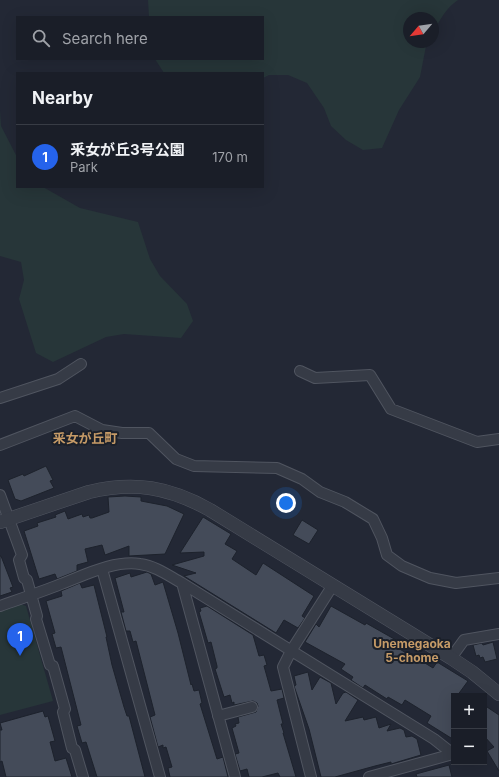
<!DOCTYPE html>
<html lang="en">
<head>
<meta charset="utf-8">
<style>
  :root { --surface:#1a1e28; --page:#272b34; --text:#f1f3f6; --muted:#9fa2a8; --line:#383c45; --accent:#2563eb }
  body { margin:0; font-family:Inter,"Noto Sans JP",sans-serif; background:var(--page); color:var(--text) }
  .controls { position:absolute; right:12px; bottom:12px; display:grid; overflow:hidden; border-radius:0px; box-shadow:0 4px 16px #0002 }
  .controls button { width:36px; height:36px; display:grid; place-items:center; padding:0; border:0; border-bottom:1px solid var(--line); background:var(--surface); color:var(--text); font:20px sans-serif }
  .compass { position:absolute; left:403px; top:12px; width:36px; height:36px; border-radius:50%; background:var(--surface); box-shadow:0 4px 16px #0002; rotate:241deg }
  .you { position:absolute; left:286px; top:503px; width:14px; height:14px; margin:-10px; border:3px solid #fff; border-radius:50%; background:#1a73e8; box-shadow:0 0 0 6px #1a73e833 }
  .badge { display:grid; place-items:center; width:26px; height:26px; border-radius:50%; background:var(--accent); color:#fff; font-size:13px; font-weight:700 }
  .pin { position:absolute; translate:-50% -33px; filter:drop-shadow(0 1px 2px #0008) }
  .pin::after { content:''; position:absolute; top:21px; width:14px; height:12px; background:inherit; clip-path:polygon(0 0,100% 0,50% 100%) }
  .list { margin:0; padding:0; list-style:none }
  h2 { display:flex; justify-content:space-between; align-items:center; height:52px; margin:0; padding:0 16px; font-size:17px }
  h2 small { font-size:13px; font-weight:400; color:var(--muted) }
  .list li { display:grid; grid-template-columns:26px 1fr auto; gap:12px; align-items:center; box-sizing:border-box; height:64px; padding:0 16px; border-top:1px solid var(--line) }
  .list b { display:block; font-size:15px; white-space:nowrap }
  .list p { margin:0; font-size:13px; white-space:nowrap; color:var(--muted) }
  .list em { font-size:13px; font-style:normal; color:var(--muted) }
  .icon { flex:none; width:22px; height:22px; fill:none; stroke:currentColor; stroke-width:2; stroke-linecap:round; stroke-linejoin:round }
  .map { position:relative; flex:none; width:499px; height:777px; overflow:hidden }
  .search { position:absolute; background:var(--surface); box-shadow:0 4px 16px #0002; left:16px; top:16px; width:248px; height:44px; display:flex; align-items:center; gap:10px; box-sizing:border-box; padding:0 14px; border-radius:0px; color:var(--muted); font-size:15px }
  .panel { position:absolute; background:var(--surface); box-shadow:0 4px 16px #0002; left:16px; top:72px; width:248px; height:116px; border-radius:0px }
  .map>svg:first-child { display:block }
  .green { fill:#273639 }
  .building { fill:#444b59; stroke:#1d222c }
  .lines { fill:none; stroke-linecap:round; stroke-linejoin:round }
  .minor-casing { stroke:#505560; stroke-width:12 }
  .tertiary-casing { stroke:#505560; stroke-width:14 }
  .minor { stroke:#363b46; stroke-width:10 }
  .tertiary { stroke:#363b46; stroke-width:13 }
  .labels { text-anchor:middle; stroke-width:4; stroke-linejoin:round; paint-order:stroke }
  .neighbourhood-label { font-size:12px; font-weight:bold; fill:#c69b67; stroke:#1b202a }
  .quarter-label { font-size:13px; font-weight:bold; fill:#c69b67; stroke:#1b202a }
</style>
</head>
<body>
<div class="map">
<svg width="499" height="777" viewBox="0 0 499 777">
  <rect width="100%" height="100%" fill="#232835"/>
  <path class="green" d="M 148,0 L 458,0 C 446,8 439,21 433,33 L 433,18 L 409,18 L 409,42 L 428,42 L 426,46 L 420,77 L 399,110 L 382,148 L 363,150 L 346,140 L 331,126 L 324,108 L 307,83 L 288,75 L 269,75 L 263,78 L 263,73 L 164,73 L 155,59 L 263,59 L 263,17 L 149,17 Z
    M 0,110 L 1,126 L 17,157 L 17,187 L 43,187 L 80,208 L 138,222 L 150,259 L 160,276 L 187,304 L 193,321 L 181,338 L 124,334 L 106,337 L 53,362 L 36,353 L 19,299 L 24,280 L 21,262 L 0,256 Z
    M 20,604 L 26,606 L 53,701 L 0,715 L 0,611 Z"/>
  <path class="building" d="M 46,466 L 53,480 L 50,481 L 54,488 L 21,501 L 15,499 L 8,480 L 23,474 L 24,476 Z
    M 125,496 L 141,497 L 141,501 L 167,506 L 184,514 L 165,554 L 129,556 L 129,546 L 105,555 L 102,545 L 85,549 L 88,562 L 77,565 L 77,571 L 57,579 L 55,574 L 39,579 L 24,531 L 38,526 L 37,523 L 56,517 L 55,515 L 65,511 L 68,519 L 82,514 L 83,517 L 89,515 L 90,518 L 92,518 L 109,512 L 108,497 Z
    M 203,517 L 231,534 L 225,544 L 237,551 L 232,559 L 256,575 L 263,563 L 314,596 L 302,616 L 305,618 L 298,628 L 284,620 L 276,633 L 184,576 L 196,573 L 172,565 L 204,556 L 204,552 L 180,553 Z
    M 302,520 L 318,530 L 309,544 L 293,535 Z
    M 0,556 L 1,556 L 13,587 L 10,588 L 12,592 L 0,596 Z
    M 147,572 L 151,574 L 155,585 L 163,582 L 178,633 L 191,685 L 192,684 L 194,691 L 199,690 L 202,703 L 200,704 L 217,759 L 223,757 L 228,777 L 170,777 L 168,768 L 172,767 L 166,747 L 163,748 L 163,745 L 158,747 L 150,717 L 155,715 L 136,641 L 133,642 L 130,631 L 126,631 L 121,612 L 124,612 L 115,578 L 130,573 L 131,577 Z
    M 80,583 L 82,588 L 94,585 L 107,637 L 106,637 L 112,665 L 124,707 L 127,716 L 129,716 L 145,777 L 97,777 L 86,742 L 82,743 L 77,726 L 81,725 L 61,647 L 56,648 L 52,634 L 55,633 L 46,601 L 62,596 L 61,591 Z
    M 207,606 L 253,635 L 259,656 L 264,655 L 267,665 L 264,666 L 271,691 L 282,689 L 284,698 L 277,700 L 283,724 L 281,724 L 284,733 L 283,733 L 296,777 L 280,777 L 278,773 L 262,777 L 249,777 L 247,769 L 240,771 L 235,754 L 239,753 L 232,728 L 236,726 L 235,724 L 239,723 L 238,717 L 256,712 L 258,706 L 257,703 L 253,701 L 234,705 L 234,702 L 232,703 L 230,695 L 224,697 L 215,669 L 217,668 L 217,666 L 211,642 L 208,643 L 199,612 L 201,611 L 200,608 Z
    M 331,606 L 365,625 L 366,623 L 396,640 L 393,645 L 411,656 L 412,655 L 433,668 L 437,662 L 468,681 L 457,696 L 454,696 L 454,732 L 451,738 L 427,723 L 431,716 L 405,700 L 402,705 L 388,697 L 387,699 L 365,685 L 363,688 L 351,680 L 353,677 L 341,669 L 345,664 L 305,642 L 316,624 L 319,627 Z
    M 493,642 L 497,659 L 485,662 L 483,657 L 480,658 L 479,655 L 476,656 L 473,645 L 482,643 L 483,645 Z
    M 308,672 L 312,690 L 320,677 L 331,683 L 336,704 L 343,693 L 346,692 L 358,700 L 345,721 L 363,717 L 364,720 L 376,717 L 379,728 L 391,724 L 387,731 L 400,728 L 404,730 L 406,737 L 412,736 L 417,739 L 421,755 L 391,764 L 391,762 L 375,766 L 335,777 L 321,777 L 309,729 L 294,686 L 296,685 L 294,676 Z
    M 484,705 L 499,715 L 499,771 L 487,751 L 494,747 L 484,736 Z
    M 43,711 L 45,717 L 48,716 L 55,741 L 50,742 L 55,761 L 66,758 L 72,777 L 6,777 L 2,761 L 0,762 L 0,730 L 2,730 L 0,723 Z
    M 449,765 L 452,777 L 417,777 L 416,774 Z"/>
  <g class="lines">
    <defs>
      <path id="minor" d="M 300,371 L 315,378 L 370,375 L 391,409 L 477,442 L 499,439
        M 0,398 L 58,379 L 81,364
        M 0,445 L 75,416 L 102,430 L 122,433 L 149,433 L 176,459 L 194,466 L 277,468 L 302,479 L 320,492 L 345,502 L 373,519 L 382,538 L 387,555 L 402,566 L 430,578 L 456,583 L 499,578
        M 0,495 L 22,555 L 19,560 L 24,578 L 27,580 L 37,616 L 36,619 L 50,665 L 53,666 L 65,709 L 63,712 L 72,748 L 75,750 L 83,777
        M 102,569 L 160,777
        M 182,583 L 235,777
        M 0,606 C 20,599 41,592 61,584 C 85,575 114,560 140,564 C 156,566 169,576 182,583 L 434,739 L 453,754
        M 451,658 L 464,640 L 499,634
        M 218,716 L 252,707
        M 311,777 L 283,667 L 291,651 L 333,585
        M 369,777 L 453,754"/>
      <path id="tertiary" d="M 0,522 L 89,492 C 134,481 169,487 210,510 L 451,658 L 472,672 L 499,694"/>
    </defs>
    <use href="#minor" class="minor-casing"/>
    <use href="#tertiary" class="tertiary-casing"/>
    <use href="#minor" class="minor"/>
    <use href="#tertiary" class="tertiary"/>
  </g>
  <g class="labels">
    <g class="neighbourhood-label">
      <text x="412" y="648">Unemegaoka<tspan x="412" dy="14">5-chome</tspan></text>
    </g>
    <g class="quarter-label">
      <text x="85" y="443">釆女が丘町</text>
    </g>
  </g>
</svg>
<div class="controls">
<button>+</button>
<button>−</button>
</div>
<svg class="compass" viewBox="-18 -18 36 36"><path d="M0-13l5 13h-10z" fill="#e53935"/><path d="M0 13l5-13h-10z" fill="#9fa2a8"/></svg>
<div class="you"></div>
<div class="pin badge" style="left:20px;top:656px">1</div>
<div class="search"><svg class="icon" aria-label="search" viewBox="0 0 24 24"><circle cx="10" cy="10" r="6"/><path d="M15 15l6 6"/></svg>Search here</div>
<section class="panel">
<h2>Nearby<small></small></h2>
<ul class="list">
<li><span class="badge">1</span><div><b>釆女が丘3号公園</b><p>Park</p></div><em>170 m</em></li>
</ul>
</section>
</div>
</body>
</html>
